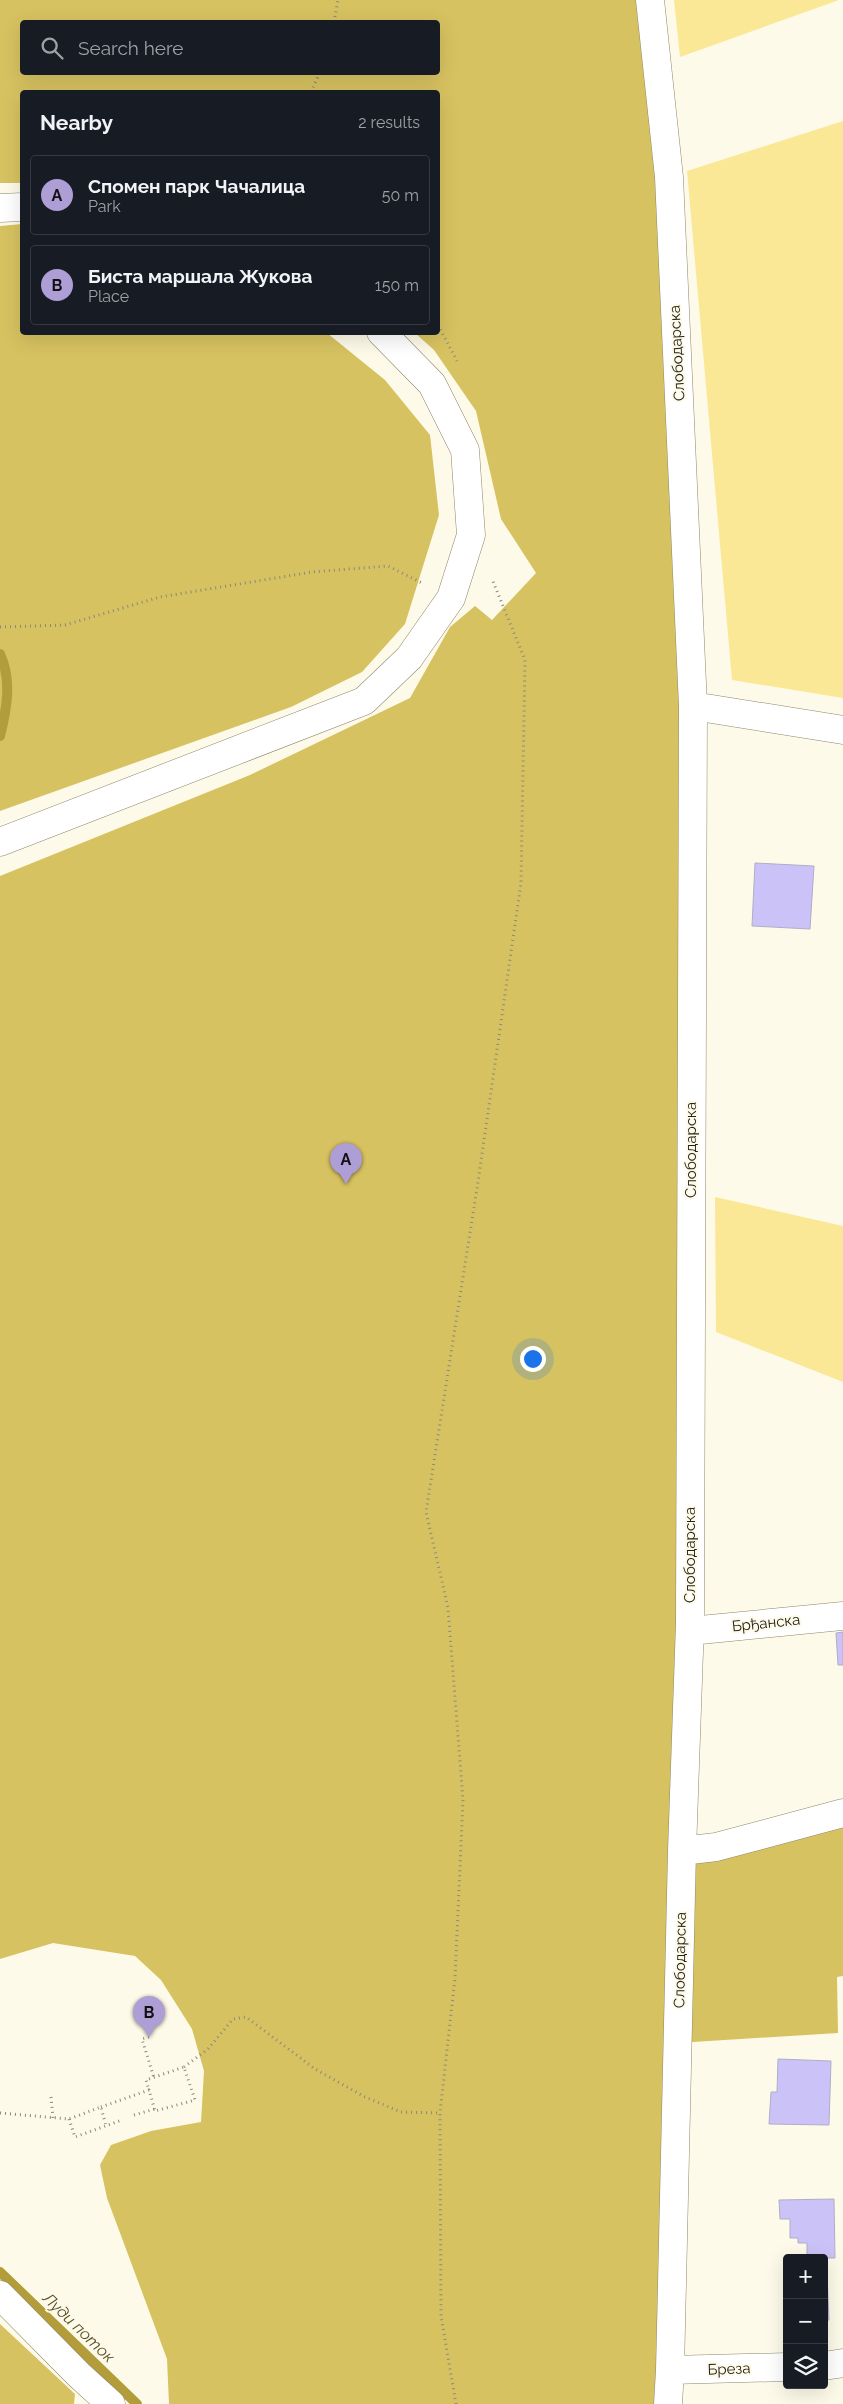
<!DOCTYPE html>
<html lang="en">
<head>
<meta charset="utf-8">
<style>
  :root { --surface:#171b24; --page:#242831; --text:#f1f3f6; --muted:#9ea1a6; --line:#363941; --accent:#ae9ed6 }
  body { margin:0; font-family:Raleway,sans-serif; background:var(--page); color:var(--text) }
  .controls { position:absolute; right:15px; bottom:15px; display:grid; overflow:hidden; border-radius:5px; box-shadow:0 5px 20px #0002 }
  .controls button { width:45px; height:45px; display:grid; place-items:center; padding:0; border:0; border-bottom:1px solid var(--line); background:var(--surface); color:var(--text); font:25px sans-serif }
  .you { position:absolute; left:532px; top:1358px; width:18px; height:18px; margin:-12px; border:4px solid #fff; border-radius:50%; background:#1a73e8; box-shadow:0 0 0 8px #1a73e833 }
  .badge { display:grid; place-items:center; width:32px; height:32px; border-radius:50%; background:var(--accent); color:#111; font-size:16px; font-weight:700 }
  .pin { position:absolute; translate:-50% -41px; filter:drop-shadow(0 1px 2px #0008) }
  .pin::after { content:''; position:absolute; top:26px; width:18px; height:15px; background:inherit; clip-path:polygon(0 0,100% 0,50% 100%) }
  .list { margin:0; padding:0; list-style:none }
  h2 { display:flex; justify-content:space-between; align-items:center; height:65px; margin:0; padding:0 20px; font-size:21px }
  h2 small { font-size:16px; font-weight:400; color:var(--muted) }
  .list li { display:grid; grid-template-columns:32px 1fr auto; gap:15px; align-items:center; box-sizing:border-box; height:80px; margin:0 10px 10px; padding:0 10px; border:1px solid var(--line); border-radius:5px }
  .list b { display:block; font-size:19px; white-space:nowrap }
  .list p { margin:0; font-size:16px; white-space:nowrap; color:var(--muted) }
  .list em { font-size:16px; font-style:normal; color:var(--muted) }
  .icon { flex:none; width:28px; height:28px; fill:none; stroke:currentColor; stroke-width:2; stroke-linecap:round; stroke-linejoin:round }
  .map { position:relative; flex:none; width:843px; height:2404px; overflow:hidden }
  .search { position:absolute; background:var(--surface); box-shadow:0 5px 20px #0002; left:20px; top:20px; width:420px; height:55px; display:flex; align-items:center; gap:12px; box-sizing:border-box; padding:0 18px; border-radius:5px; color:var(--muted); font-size:19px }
  .panel { position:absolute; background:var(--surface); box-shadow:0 5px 20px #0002; left:20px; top:90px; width:420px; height:245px; border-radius:5px }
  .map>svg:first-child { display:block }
  .green { fill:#fae896 }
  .forest { fill:#d7c261; fill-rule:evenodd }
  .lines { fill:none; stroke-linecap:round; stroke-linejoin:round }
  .stream { stroke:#b29d3a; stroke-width:10 }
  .building { fill:#cbc3f7; stroke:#b0adc8 }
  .minor-casing { stroke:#8d876c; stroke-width:29 }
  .path { stroke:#8c897b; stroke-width:3; stroke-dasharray:1 4; stroke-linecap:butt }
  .minor { stroke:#fff; stroke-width:28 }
  .labels { text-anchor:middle; stroke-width:4; stroke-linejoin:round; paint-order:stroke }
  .street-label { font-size:15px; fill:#242217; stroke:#fefae9 }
  .water-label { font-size:16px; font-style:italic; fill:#574e25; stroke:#fefae9 }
</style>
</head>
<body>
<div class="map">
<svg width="843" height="2404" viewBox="0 0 843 2404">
  <rect width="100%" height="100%" fill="#fefae9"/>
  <path class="green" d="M 674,0 L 839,0 L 680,57 Z
    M 843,121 L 843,698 L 732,680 L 687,171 Z
    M 715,1197 L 843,1226 L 843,1382 L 716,1332 Z"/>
  <path class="forest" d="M 0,0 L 650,0 L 693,706 L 681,1860 L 843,1824 L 843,1976 L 837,1977 L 838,2033 L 677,2043 L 668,2404 L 169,2404 L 167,2359 L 107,2198 L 100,2165 L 111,2145 L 151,2131 L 201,2122 L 204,2071 L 192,2029 L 161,1980 L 135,1956 L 53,1943 L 0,1959 L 0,876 L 250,775 L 410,698 L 450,627 L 475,606 L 492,620 L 536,573 L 501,519 L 476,411 L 434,350 L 415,333 L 438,332 L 438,92 L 22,92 L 22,183 L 0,183 ZM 22,22 L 438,22 L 438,72 L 22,72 Z
    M 22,224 L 22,332 L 327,333 L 385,380 L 430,435 L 439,515 L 405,624 L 362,672 L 291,707 L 0,811 L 0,226 Z
    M 0,2324 L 75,2394 L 74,2404 L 0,2404 Z"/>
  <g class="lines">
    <path class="stream" d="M 0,654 C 12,680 7,708 0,736
      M 0,2272 L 137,2404"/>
  </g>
  <path class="building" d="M 755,863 L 814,866 L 810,929 L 752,926 Z
    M 843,1632 L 843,1665 L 838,1665 L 836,1633 Z
    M 778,2059 L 831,2061 L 829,2125 L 769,2124 L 771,2092 L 777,2092 Z
    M 834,2199 L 835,2258 L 807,2258 L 807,2243 L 798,2243 L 798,2238 L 790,2238 L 790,2219 L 780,2219 L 779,2200 Z
    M 824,2274 L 827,2274 L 829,2320 L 824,2321 Z"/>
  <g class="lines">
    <defs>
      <path id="minor" d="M 650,0 L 669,177 L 693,706 L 690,1623 L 682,1851 L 670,2370 L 668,2404
        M 0,208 L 22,207
        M 693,706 L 843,730
        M 0,842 L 364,701 L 409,658 L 451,598 L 471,535 L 465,450 L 432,384 L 381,332
        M 690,1631 L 843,1616
        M 682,1851 L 716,1847 L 843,1813
        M 0,2295 L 79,2375 L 111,2404
        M 824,2366 L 843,2363
        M 670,2370 L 787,2367"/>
    </defs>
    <use href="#minor" class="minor-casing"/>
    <path class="path" d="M 334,22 L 338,0
      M 311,92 L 320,72
      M 438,325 L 457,361
      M 0,627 L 65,625 L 160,597 L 312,572 L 388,566 L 424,584
      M 149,2037 L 142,2039 L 154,2078
      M 184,2067 L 208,2049 L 233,2019 L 246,2017 L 315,2069 L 365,2097 L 401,2112 L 440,2113
      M 51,2097 L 53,2118
      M 101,2107 L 149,2090 L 155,2111 L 195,2100 L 184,2067 L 146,2080 L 149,2090
      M 0,2113 L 69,2119 L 101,2107 L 106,2126
      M 134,2115 L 155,2109
      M 69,2119 L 75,2137 L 122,2120
      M 456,2404 L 441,2316 L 440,2113 L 455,1978 L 463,1800 L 448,1608 L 426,1512 L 478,1182 L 521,883 L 525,660 L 492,579"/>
    <use href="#minor" class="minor"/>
  </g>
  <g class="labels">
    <g class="street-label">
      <text transform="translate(677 353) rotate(-93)" y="5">Слободарска</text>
      <text transform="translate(691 1150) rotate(-90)" y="5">Слободарска</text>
      <text transform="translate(690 1555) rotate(-90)" y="5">Слободарска</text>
      <text transform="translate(766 1623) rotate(-6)" y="5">Брђанска</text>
      <text transform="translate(680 1960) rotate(-89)" y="5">Слободарска</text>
      <text transform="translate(729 2369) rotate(-2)" y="5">Бреза</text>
    </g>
    <g class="water-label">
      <text transform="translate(79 2327) rotate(44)" y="6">Луди поток</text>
    </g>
  </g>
</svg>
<div class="controls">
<button>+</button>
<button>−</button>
<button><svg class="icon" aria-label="layers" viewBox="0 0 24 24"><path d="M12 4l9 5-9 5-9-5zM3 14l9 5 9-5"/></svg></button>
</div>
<div class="you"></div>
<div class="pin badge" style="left:346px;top:1184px">A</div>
<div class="pin badge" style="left:149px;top:2037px">B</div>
<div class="search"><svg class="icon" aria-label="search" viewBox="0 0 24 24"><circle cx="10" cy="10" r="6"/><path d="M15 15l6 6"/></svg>Search here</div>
<section class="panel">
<h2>Nearby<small>2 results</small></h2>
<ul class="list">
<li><span class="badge">A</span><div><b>Спомен парк Чачалица</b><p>Park</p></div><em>50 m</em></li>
<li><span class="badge">B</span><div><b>Биста маршала Жукова</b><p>Place</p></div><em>150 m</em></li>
</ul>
</section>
</div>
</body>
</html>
